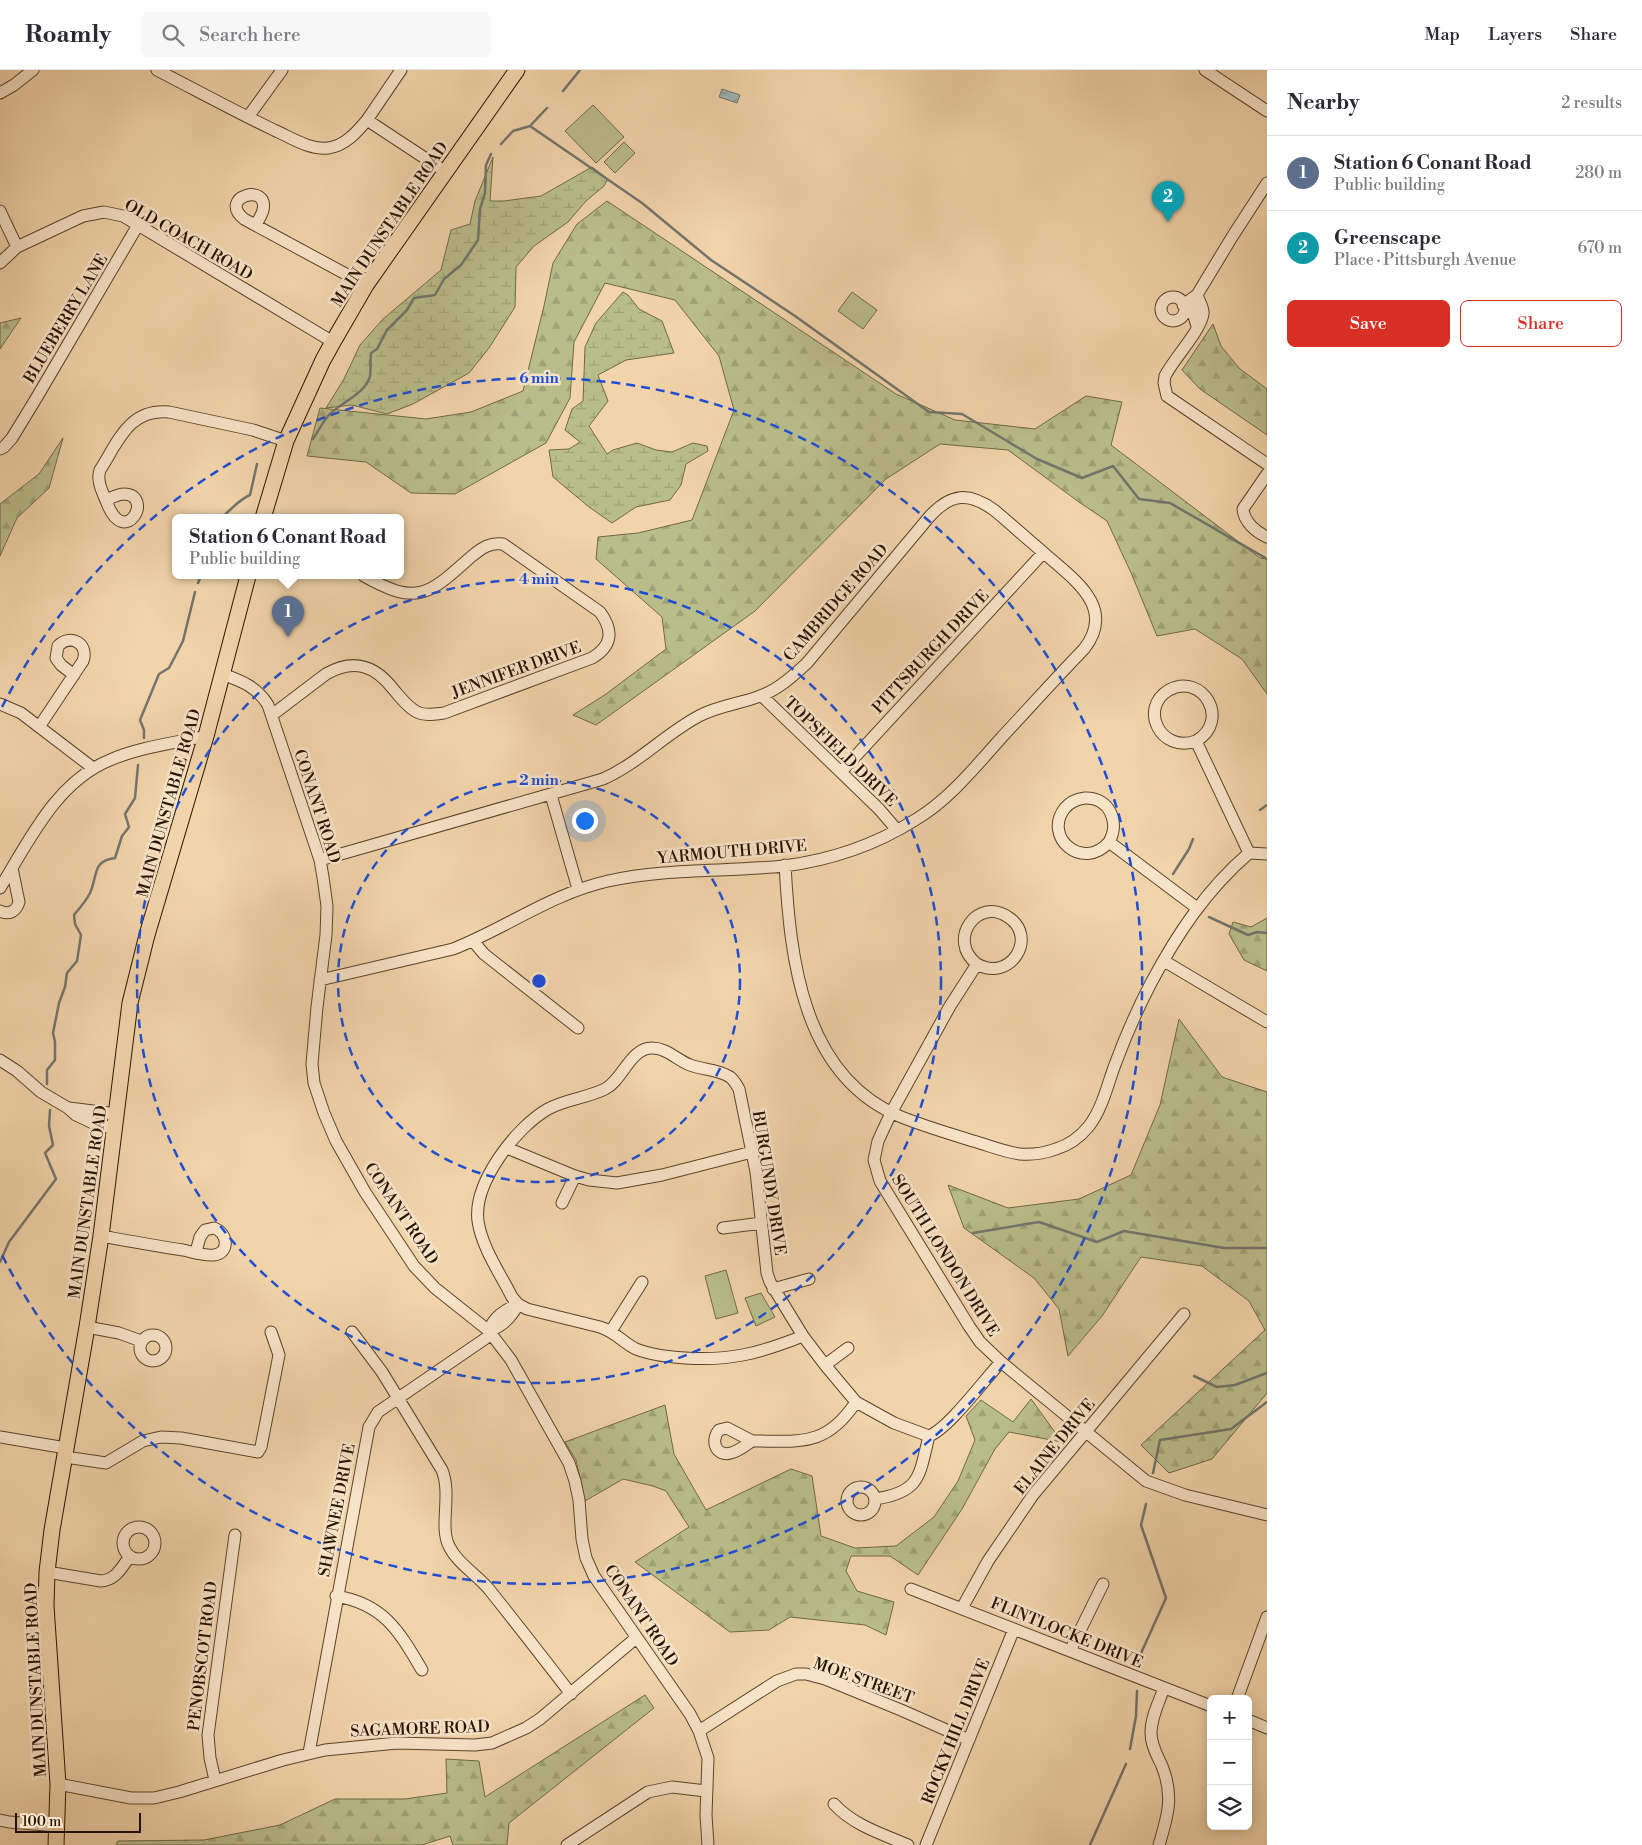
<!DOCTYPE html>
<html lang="en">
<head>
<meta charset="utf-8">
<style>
  :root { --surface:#fff; --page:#f7f7f7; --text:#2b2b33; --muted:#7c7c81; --line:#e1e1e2; --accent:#d93025 }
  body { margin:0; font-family:"Libre Bodoni",serif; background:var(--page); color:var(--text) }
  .controls { position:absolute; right:15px; bottom:15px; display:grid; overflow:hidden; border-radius:8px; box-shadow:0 2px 12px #0003 }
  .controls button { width:45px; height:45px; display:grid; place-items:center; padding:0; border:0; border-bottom:1px solid var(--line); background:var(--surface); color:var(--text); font:25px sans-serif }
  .scale { position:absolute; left:15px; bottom:12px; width:126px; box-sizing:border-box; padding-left:5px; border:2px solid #271400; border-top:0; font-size:14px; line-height:18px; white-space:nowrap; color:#271400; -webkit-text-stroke:4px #f7e3c8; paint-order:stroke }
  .you { position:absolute; left:584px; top:750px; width:18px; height:18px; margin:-12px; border:4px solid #fff; border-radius:50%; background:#1a73e8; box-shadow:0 0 0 8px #1a73e833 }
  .badge { display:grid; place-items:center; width:32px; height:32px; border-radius:50%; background:var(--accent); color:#fff; font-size:16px; font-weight:700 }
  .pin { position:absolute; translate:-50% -41px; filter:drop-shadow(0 1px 2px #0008) }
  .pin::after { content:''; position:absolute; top:26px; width:18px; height:15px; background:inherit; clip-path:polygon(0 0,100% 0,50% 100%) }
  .popup { position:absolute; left:172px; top:444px; width:232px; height:65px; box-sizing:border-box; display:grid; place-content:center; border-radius:8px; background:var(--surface); filter:drop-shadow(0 1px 4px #0005); font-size:16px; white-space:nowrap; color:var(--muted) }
  .popup b { font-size:19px; color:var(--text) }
  .popup::after { content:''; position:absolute; left:50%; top:100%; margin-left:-10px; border:10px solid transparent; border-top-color:var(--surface) }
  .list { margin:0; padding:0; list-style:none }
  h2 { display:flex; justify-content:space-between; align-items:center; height:65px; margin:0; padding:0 20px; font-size:21px }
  h2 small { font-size:16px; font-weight:400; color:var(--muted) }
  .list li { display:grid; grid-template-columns:32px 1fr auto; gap:15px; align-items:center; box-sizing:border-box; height:75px; padding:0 20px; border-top:1px solid var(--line) }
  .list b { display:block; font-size:19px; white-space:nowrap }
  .list p { margin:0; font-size:16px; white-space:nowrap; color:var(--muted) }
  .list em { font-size:16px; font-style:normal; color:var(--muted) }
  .actions { display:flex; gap:10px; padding:15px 20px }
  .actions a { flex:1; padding:11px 0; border:1px solid var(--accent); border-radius:8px; text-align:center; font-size:18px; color:var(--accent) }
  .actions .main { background:var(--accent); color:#fff }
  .icon { flex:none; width:28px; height:28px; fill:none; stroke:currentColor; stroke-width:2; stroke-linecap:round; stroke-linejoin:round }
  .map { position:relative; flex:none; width:1267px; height:1775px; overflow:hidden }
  header { display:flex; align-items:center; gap:30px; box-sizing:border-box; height:70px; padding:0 25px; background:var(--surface); border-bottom:1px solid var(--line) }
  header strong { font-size:24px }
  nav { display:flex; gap:28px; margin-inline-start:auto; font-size:18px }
  .search { width:350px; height:45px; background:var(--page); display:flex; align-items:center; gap:12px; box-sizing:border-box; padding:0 18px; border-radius:8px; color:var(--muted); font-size:19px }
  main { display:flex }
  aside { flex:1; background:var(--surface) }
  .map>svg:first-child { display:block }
  .green { fill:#b9bd8a; stroke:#706845 }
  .forest { fill:url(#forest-firs); stroke:#706845 }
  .wetland { fill:url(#wetland-marsh); stroke:#706845 }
  .water { fill:url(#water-ripples); stroke:#71756d }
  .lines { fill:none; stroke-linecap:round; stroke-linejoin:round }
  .stream { stroke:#71756d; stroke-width:2.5 }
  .minor-casing { stroke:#5a442a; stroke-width:13 }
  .major-casing { stroke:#271400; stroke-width:17 }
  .minor { stroke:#f7e3c8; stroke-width:11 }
  .major { stroke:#f2d4aa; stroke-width:15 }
  .ring { fill:none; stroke:#1d4ed8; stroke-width:2.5; stroke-dasharray:9 6 }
  .labels { text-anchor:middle; stroke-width:5; stroke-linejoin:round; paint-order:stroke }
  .street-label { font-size:16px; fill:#271400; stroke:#f7e3c8 }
  .centre { fill:#1d4ed8; stroke:#f7e3c8; stroke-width:2.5 }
  .ring-label { font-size:15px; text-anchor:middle; font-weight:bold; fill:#1d4ed8; stroke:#f7e3c8; stroke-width:5; stroke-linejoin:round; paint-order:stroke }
</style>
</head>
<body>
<header>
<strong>Roamly</strong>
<div class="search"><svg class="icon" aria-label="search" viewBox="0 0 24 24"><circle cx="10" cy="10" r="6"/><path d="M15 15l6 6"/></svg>Search here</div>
<nav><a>Map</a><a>Layers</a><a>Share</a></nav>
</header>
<main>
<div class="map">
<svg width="1267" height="1775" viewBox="0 0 1267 1775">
  <defs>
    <pattern id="forest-firs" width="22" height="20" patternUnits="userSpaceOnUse" patternTransform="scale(1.25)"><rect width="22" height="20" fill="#b9bd8a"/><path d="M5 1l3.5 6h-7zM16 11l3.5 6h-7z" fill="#9fa275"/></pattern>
    <pattern id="wetland-marsh" width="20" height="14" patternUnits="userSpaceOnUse" patternTransform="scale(1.25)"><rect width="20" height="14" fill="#b9bd8a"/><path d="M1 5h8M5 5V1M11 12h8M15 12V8" fill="none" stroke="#9fa275"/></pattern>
    <pattern id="water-ripples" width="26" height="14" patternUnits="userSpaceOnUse" patternTransform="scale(1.25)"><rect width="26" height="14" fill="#a2b5b6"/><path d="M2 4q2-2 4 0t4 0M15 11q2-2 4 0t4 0" fill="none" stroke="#849292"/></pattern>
  </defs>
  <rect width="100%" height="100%" fill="#f2d4aa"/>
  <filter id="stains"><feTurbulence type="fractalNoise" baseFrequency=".004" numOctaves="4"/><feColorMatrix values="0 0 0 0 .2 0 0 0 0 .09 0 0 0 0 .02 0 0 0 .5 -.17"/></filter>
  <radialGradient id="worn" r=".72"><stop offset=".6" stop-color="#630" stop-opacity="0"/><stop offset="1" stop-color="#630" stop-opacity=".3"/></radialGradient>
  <path class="green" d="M 593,35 L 624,67 L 596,93 L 565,61 Z
    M 624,72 L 635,83 L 615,103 L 604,92 Z
    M 852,222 L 877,240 L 863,259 L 838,241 Z
    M 726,1200 L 738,1243 L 716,1249 L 705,1206 Z
    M 761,1223 L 775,1247 L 756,1256 L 745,1228 Z"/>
  <path class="forest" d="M 607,131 L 896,324 L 955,350 L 1035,359 L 1086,326 L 1122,332 L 1111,375 L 1260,488 L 1267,489 L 1267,624 L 1242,589 L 1195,559 L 1157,566 L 1132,505 L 1107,451 L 1079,432 L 1008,380 L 940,374 L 886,409 L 755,541 L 596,655 L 573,645 L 606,624 L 666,579 L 662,547 L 596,489 L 598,467 L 638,463 L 692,450 L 734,340 L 719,286 L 675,230 L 605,213 L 574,272 L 570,328 L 546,373 L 455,424 L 411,423 L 366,392 L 307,386 L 320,338 L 426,349 L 471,342 L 523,321 L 544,236 L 553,193 L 577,154 Z
    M 21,248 L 0,279 L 0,253 Z
    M 1213,254 L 1221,276 L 1239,298 L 1267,319 L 1267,365 L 1200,319 L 1182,300 Z
    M 63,368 L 49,418 L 17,448 L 0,486 L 0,434 L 39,404 Z
    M 1267,848 L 1267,901 L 1244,890 L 1229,864 L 1233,852 L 1251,857 Z
    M 1179,949 L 1222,1007 L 1267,1022 L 1267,1323 L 1212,1389 L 1169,1403 L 1141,1375 L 1265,1260 L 1249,1231 L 1202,1196 L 1141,1187 L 1102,1246 L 1068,1286 L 1059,1239 L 1034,1208 L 964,1158 L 948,1115 L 1008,1138 L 1079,1129 L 1131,1105 L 1160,1035 Z
    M 1031,1329 L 1062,1372 L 1009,1362 L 995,1379 L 962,1439 L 918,1505 L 890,1486 L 851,1486 L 846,1501 L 857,1521 L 894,1532 L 886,1565 L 865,1555 L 790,1547 L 769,1560 L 730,1562 L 635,1492 L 689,1457 L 666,1421 L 653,1416 L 623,1409 L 585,1431 L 576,1390 L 565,1372 L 665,1335 L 674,1384 L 706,1440 L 791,1399 L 812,1406 L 821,1466 L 855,1478 L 896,1476 L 934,1447 L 958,1411 L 975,1370 L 966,1346 L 981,1330 L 1013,1352 Z
    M 645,1625 L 654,1638 L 509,1753 L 507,1775 L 453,1775 L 450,1766 L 422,1775 L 116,1775 L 118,1771 L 204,1770 L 280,1755 L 335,1729 L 405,1729 L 447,1723 L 446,1689 L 479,1691 L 485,1727 Z"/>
  <path class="wetland" d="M 493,87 L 490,131 L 504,131 L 541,126 L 592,97 L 608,109 L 604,116 L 586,131 L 568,152 L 534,176 L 516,197 L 515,237 L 489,278 L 469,303 L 413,334 L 387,344 L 352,335 L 326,338 L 344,309 L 360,275 L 383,249 L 441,200 L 451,160 L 470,154 L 475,131 Z
    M 623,222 L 628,225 L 639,239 L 662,251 L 674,283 L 626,290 L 598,305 L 608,331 L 589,356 L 607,384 L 613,380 L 637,373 L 656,380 L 672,382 L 693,373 L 707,376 L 708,381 L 686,394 L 681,415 L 670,430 L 636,437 L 612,453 L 589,437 L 553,407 L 549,380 L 569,379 L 580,372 L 565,360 L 572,339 L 583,331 L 585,277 L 596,253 Z"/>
  <path class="water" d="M 722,19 L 740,25 L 737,33 L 719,27 Z"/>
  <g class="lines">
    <path class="stream" d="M 563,21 L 580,0
      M 530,56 L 642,133 L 711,190 L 795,246 L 929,342 L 962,344 L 1037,389 L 1082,408 L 1113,396 L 1139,429 L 1170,433 L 1267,489
      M 501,74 L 513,61 L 530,56 L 547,38
      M 313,369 C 318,362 322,353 328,346 C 338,334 366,324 370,306 C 371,301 370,291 371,283 L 377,279 L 387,260 L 407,240 L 414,228 L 435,225 L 444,209 L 461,195 L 478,170 L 480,139 L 485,123 L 486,95 L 491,84
      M 221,448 C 231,440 238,430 250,425 L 257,394
      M 198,513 L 201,506
      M 144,668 L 144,660 L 140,650 L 159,604 L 169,598 L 183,571 L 195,522
      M 1260,740 L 1267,735
      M 1173,804 L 1189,779 L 1193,769
      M 1209,847 L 1248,865 L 1257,862 L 1267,863
      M 47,1014 L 47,1000 L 55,990 L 55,972 L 53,963 L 59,933 L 65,917 L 67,903 L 77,891 L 81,865 L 75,854 L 74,845 C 80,838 86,831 90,823 C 98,805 92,791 115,788 L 122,766 L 129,757 L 125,744 L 135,728 L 138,695
      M 973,1163 L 1039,1152 L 1097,1172 L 1124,1161 L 1224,1178 L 1267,1178
      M 0,1192 L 9,1172 L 56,1109 L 45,1083 L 53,1075 L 49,1056 L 50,1040
      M 1194,1306 L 1217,1317 L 1235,1315 L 1267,1303
      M 1153,1403 L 1160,1370 L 1231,1359 L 1267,1332
      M 1139,1592 L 1142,1581 L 1166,1528 L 1141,1455 L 1146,1434
      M 1130,1679 L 1136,1646 L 1137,1621
      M 1090,1775 L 1126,1694"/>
    <defs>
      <path id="minor" d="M 157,0 C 196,20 234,41 274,60 C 290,67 309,80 328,78 C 345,76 357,62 367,50 L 446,102
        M 1205,0 L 1267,41
        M 0,23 L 14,15 L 33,0
        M 248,47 L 282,0
        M 367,50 L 401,0
        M 0,141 L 17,177
        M 256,155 C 258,150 262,145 263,140 C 269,112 217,127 244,149 L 366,215
        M 0,193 L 17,177 L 83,146 L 104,142 L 123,146 L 333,272
        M 1197,225 C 1199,231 1204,238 1203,244 C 1200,262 1174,288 1165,306 L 1164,313 L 1167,326 L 1267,394
        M1161 239a12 12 0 1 1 24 0a12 12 0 1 1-24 0Z
        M 1183,235 L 1197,225 L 1232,167 L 1267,113
        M 1197,256 L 1193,243 L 1197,225
        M 0,379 L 4,377 L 12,368 L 37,327 L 138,155
        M 1267,404 L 1243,439 C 1244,452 1256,462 1267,467
        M 106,430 C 111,428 118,424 124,424 C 155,425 125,480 107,433 C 103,423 96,411 100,400 C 118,372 129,338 169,342 L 253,360 L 286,371
        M 222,604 C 242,611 257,617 268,635 L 320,790 L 323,807 L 327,836 L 326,865 L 317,937 L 312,994 L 314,1013 L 324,1043 L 336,1071 L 365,1122 L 414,1196 L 435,1218 L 489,1261 L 511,1290 L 569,1393 L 575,1411 L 579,1430 L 582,1469 L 586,1488 L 594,1506 L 690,1644 L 699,1661 L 708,1688 L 706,1745 L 708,1775
        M 762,626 L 879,739 L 897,760
        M 0,634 L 21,643 L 93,698
        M 272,645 L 326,604 C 354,588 375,595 394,620 C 401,628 407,637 417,642 C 425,646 435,644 444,643 L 592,588 C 612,576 614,561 600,542 L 503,474 C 490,472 482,478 472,486 C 429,524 419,537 364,506
        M 39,657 L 83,591 C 89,574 71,563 58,576 L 56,588 L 61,595 L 74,605
        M 1196,671 C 1161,684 1138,638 1169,620 C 1203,602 1231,651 1196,671 L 1249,783
        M 841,702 L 1043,483
        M 551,725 L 578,819
        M 1109,772 C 1083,802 1042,767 1065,738 C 1070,732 1078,729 1085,728 C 1110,727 1120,753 1109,772 L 1197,838
        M 1249,783 L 1267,784
        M 320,790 L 603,709 C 639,693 665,664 699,646 C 720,635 740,634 760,626 C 778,620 794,605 807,593 L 930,446 C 951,423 969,422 994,440 C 1011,454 1027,469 1044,483 C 1073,509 1117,537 1084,579 C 1056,608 1029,638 1002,667 C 975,697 949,730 915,750 C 875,775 831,790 784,796 C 725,802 666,798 608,811 C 551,824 506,858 453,879 L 320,910
        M 785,795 C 790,887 802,1005 899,1046 C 923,1056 948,1063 973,1071 C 988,1075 1004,1082 1020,1084 C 1032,1085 1045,1083 1056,1079 C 1069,1075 1081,1066 1089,1056 C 1103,1038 1108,1012 1116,992 C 1126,965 1138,938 1151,913 C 1177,864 1207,819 1249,783
        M 0,818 C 29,771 56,712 110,690 C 140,677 174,673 206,666
        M 0,841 C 9,845 16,842 19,832 L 12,798
        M 473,871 L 484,884 L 578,958
        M 1164,891 L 1267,952
        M 977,894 C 1010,913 1039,867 1008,847 C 978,826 946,870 977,894 L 950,936 L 891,1043 L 878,1071 L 874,1090 L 880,1111 L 969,1256 L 980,1272 L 1001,1292 L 1146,1411 L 1185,1425 L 1267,1445
        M 0,990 L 17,1001 L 41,1022 L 68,1038 L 76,1045 L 97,1055 L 115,1058
        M 69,1038 L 117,1044
        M 507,1078 L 575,1106 L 589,1110 L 617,1113 L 662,1105 L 752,1082
        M 562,1133 L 575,1106
        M 723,1158 L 762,1153
        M 101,1166 C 129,1171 156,1176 183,1180 C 192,1182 204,1186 214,1185 C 230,1183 228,1163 214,1158 L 205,1160 L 200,1167 L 196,1182
        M 773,1219 L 809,1209
        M 87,1257 L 119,1263 L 141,1271
        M 489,1261 C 493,1247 505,1240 518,1234
        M 489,1261 C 503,1256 512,1247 518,1234
        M 611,1261 L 642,1212
        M 352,1262 L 382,1302 L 442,1400 C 452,1425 439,1456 449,1476 C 457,1493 476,1504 488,1518 C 516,1553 544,1589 571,1624
        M140 1278a13 13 0 1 1 26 0a13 13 0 1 1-26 0Z
        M 803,1266 C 760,1283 731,1291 685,1288 C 669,1287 651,1285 636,1279 C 623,1273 616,1262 600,1257 L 527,1239 L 518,1234 L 512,1227 C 500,1203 482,1178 478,1151 C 473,1113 516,1057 548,1039 C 566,1029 587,1028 605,1019 C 623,1010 630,978 652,978 C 667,978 677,990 690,995 C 703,1000 718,999 730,1007 C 734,1010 736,1014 739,1019 L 756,1102 L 767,1203 L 770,1212 L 803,1266 L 825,1295 L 856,1332 L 894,1353 L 929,1366 C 949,1358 984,1310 1001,1292
        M 825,1295 L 848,1278
        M 727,1358 L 752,1371 C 746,1375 739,1381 731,1383 C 716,1387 710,1371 719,1360 Z
        M 0,1367 L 66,1378
        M 752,1371 C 801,1371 826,1377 856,1332
        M 65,1387 L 106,1393 L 143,1371 L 161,1367 L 181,1368 L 258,1382 L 261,1377 L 279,1285 L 271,1262
        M847 1431a14 14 0 1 1 28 0a14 14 0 1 1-28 0Z
        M 875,1429 C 921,1422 919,1406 929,1366
        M123 1473a16 16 0 1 1 32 0a16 16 0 1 1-32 0Z
        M 47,1502 L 101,1511 C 116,1510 122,1497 130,1486
        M 911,1519 L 1211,1636
        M 336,1526 C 384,1534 399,1561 422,1600
        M 962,1538 L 988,1491 L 1033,1425 L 1184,1244
        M 1070,1581 L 1103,1514
        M 1237,1629 L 1267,1547
        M 1248,1650 L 1267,1658
        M 699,1661 L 777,1611 L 796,1604 L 806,1604 L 825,1609 L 901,1640 L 969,1670
        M 309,1683 L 369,1357 L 378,1342 L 492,1264
        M 215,1710 L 210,1688 L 208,1665 L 235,1465
        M 58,1714 L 131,1728 L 154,1728 L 179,1722 L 283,1690 L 325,1680 L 397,1673 L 475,1675 L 492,1673 L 526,1658 L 540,1649 L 636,1568
        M 834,1734 C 853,1755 882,1764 908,1775
        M 0,1750 L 9,1752 L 58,1756
        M 567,1775 L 648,1722 L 672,1717 L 706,1721
        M 926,1775 L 1014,1559
        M 1159,1775 C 1168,1745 1174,1726 1162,1696 C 1157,1685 1151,1675 1151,1663 C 1151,1647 1159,1632 1164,1618"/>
      <path id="major" d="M 263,448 L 286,371 L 323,290 L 333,272 L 366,215 L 517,0
        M 56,1775 L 58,1714 L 46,1536 L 47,1502 L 52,1460 L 87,1257 L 101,1166 L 130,933 L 147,865 L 206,666 L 248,506"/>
    </defs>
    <use href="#minor" class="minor-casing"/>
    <use href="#major" class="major-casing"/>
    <use href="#minor" class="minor"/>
    <use href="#major" class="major"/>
  </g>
  <g class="ring">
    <circle cx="539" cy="911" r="201"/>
    <circle cx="539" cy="911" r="402"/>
    <path d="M2 637A603 603 0 1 1 2 1185"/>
  </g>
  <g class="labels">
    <g class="street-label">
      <text transform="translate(389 154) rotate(-56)" y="6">MAIN DUNSTABLE ROAD</text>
      <text transform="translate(189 169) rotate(30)" y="6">OLD COACH ROAD</text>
      <text transform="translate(65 248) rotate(-59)" y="6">BLUEBERRY LANE</text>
      <text transform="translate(835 532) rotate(-49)" y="6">CAMBRIDGE ROAD</text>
      <text transform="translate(930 581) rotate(-47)" y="6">PITTSBURGH DRIVE</text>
      <text transform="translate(516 599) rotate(-20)" y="6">JENNIFER DRIVE</text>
      <text transform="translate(841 681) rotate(44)" y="6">TOPSFIELD DRIVE</text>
      <text transform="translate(168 733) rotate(-74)" y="6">MAIN DUNSTABLE ROAD</text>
      <text transform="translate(318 736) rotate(72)" y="6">CONANT ROAD</text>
      <text transform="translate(732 781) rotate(-5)" y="6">YARMOUTH DRIVE</text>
      <text transform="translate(770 1113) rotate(81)" y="6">BURGUNDY DRIVE</text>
      <text transform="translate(87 1132) rotate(-82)" y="6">MAIN DUNSTABLE ROAD</text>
      <text transform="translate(402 1143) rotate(56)" y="6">CONANT ROAD</text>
      <text transform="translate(946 1185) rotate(58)" y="6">SOUTH LONDON DRIVE</text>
      <text transform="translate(1054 1376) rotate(-51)" y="6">ELAINE DRIVE</text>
      <text transform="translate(336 1440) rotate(-79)" y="6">SHAWNEE DRIVE</text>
      <text transform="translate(642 1545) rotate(56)" y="6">CONANT ROAD</text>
      <text transform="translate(1067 1562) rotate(22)" y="6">FLINTLOCKE DRIVE</text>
      <text transform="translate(202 1586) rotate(-83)" y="6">PENOBSCOT ROAD</text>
      <text transform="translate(35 1610) rotate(-93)" y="6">MAIN DUNSTABLE ROAD</text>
      <text transform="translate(864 1610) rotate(20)" y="6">MOE STREET</text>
      <text transform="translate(420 1658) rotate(-2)" y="6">SAGAMORE ROAD</text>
      <text transform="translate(955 1661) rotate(-68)" y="6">ROCKY HILL DRIVE</text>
    </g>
  </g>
  <circle cx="539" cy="911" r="8" class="centre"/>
  <g class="ring-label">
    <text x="539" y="313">6 min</text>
    <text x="539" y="514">4 min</text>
    <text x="539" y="715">2 min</text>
  </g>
  <rect width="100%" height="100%" filter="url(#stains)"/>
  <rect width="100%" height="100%" fill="url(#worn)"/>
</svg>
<div class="controls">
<button>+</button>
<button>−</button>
<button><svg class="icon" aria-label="layers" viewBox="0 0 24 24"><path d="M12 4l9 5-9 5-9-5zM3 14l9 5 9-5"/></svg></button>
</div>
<div class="scale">100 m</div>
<div class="you"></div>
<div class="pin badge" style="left:288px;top:567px;background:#5c6f8a">1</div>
<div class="popup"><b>Station 6 Conant Road</b>Public building</div>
<div class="pin badge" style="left:1168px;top:152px;background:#0f9aa8">2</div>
</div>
<aside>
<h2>Nearby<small>2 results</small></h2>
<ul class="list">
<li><span class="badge" style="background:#5c6f8a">1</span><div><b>Station 6 Conant Road</b><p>Public building</p></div><em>280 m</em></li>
<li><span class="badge" style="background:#0f9aa8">2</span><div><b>Greenscape</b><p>Place · Pittsburgh Avenue</p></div><em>670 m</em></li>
</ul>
<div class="actions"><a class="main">Save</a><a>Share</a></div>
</aside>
</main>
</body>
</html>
